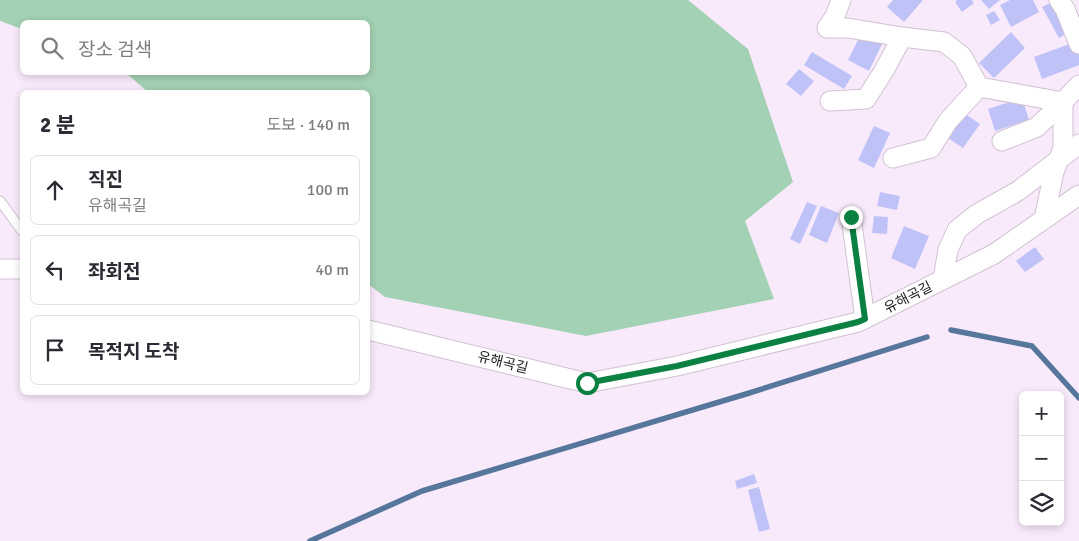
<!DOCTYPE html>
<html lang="ko">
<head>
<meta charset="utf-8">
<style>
  :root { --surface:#fff; --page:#f7f7f7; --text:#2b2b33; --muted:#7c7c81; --line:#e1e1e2 }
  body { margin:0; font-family:Signika,"Noto Sans KR",sans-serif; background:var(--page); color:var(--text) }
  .controls { position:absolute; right:15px; bottom:15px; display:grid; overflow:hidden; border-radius:8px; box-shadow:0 2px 8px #0003 }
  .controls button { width:45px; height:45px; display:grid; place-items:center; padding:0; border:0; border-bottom:1px solid var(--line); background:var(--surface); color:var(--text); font:25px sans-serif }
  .stop { position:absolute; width:15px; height:15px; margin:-11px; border:4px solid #0b8043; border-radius:50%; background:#fff }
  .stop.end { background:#0b8043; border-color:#fff; box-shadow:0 1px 5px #0008 }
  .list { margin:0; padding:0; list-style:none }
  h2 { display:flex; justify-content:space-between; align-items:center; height:65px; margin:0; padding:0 20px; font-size:21px }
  h2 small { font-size:16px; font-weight:400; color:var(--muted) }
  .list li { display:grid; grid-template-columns:32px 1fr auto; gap:15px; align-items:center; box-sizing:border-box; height:70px; margin:0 10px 10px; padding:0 10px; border:1px solid var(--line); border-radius:8px }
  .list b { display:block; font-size:19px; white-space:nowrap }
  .list p { margin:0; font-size:16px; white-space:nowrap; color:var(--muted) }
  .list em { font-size:16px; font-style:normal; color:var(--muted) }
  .icon { flex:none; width:28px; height:28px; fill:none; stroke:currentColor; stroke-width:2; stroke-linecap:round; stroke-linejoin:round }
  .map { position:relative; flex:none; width:1079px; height:541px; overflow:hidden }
  .search { position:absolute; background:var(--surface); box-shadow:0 2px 8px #0003; left:20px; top:20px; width:350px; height:55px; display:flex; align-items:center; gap:12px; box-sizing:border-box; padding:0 18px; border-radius:8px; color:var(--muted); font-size:19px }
  .panel { position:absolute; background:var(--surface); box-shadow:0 2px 8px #0003; left:20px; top:90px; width:350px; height:305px; border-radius:8px }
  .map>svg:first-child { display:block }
  .green { fill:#a3d1b3 }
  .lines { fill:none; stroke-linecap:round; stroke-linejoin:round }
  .stream { stroke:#56769c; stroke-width:5.5 }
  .building { fill:#bfc2f7 }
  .service-casing { stroke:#d0c2d2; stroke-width:11 }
  .minor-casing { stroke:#d0c2d2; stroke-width:21 }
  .service { stroke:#fff; stroke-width:9 }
  .minor { stroke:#fff; stroke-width:19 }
  .route { stroke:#0b8043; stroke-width:6 }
  .labels { text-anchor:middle; stroke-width:4; stroke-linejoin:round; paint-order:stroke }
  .street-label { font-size:14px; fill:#272127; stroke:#fdfdfd }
</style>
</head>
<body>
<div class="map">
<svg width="1079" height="541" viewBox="0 0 1079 541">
  <rect width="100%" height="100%" fill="#f9eafb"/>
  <path class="green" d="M 0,0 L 688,0 L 748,49 L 793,182 L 745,221 L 774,299 L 586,336 L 385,297 L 368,284 L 368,92 L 148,92 L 126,73 L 368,72 L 368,22 L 22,22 L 22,29 L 0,21 Z"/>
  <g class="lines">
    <path class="stream" d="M 951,330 L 1032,346 L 1079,398
      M 310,541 L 422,491 L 746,394 L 927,337"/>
  </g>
  <path class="building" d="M 893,0 L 923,0 L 904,22 L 887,7 Z
    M 957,0 L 972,0 L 974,3 L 962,12 L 955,2 Z
    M 981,0 L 1000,0 L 989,9 Z
    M 1010,0 L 1033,0 L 1039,12 L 1011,27 L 1000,5 Z
    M 1054,1 L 1071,31 L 1059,38 L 1042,7 Z
    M 994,11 L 1000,20 L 991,25 L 986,15 Z
    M 1011,32 L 1025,48 L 994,78 L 979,63 Z
    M 861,34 L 882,44 L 869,71 L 848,60 Z
    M 1075,42 L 1079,53 L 1079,65 L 1042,79 L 1034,57 Z
    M 812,52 L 852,76 L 844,89 L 804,65 Z
    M 799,69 L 814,81 L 801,96 L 786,84 Z
    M 1022,98 L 1029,120 L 995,131 L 988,109 Z
    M 961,111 L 980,124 L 963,148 L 945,136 Z
    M 874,126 L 890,133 L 874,168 L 858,160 Z
    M 880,192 L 900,196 L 897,210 L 877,206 Z
    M 807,202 L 817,206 L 800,244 L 790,239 Z
    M 821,206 L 839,213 L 827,243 L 809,235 Z
    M 874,216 L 888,217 L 887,234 L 872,233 Z
    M 904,226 L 929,236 L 915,269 L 891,258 Z
    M 1035,247 L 1044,259 L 1025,272 L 1016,261 Z
    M 754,474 L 757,483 L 737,489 L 735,481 Z
    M 759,487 L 770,529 L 759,532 L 748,490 Z"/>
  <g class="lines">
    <defs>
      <path id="service" d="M 0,201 L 22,231"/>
      <path id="minor" d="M 1059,0 L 1065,9 L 1079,44
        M 827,28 L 848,28 L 902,37
        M 827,28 L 835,16 L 841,0
        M 830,101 L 866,99 L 885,69 L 902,37 L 944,42 L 962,56 L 979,87
        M 1002,141 L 1037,127 L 1063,102
        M 893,158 L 931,148 L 948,121 L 979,87 L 1063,102
        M 851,217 L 865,319
        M 1044,219 L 1054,172 L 1063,148 L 1063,102 L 1079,85
        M 0,269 L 22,269
        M 943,279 L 948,250 L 957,230 L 977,214 L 1018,191 L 1079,144
        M 368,330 L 587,383 L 677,366 L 858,322 L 994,254 L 1079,195"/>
    </defs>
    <use href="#service" class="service-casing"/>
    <use href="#minor" class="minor-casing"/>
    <use href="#service" class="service"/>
    <use href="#minor" class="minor"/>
  </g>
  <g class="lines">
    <path class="route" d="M 587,383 L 677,366 L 858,322 L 865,319 L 851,217"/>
  </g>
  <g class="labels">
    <g class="street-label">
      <text transform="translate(908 297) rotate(-27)" y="5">유해곡길</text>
      <text transform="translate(503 362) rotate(14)" y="5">유해곡길</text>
    </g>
  </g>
</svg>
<div class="controls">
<button>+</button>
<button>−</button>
<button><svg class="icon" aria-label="layers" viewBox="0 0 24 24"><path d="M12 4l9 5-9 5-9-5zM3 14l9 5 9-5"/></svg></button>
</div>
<div class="stop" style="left:587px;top:383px"></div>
<div class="stop end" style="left:851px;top:217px"></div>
<div class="search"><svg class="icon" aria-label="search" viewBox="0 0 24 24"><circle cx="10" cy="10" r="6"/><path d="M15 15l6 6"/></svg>장소 검색</div>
<section class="panel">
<h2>2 분<small>도보 · 140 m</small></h2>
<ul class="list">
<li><svg class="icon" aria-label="ahead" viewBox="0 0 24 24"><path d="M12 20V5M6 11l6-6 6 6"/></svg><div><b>직진</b><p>유해곡길</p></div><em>100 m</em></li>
<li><svg class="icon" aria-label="left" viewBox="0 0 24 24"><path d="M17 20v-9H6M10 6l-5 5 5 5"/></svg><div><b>좌회전</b></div><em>40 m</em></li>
<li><svg class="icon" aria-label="arrive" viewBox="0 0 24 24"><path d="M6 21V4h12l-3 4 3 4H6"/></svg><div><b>목적지 도착</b></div></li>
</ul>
</section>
</div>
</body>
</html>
